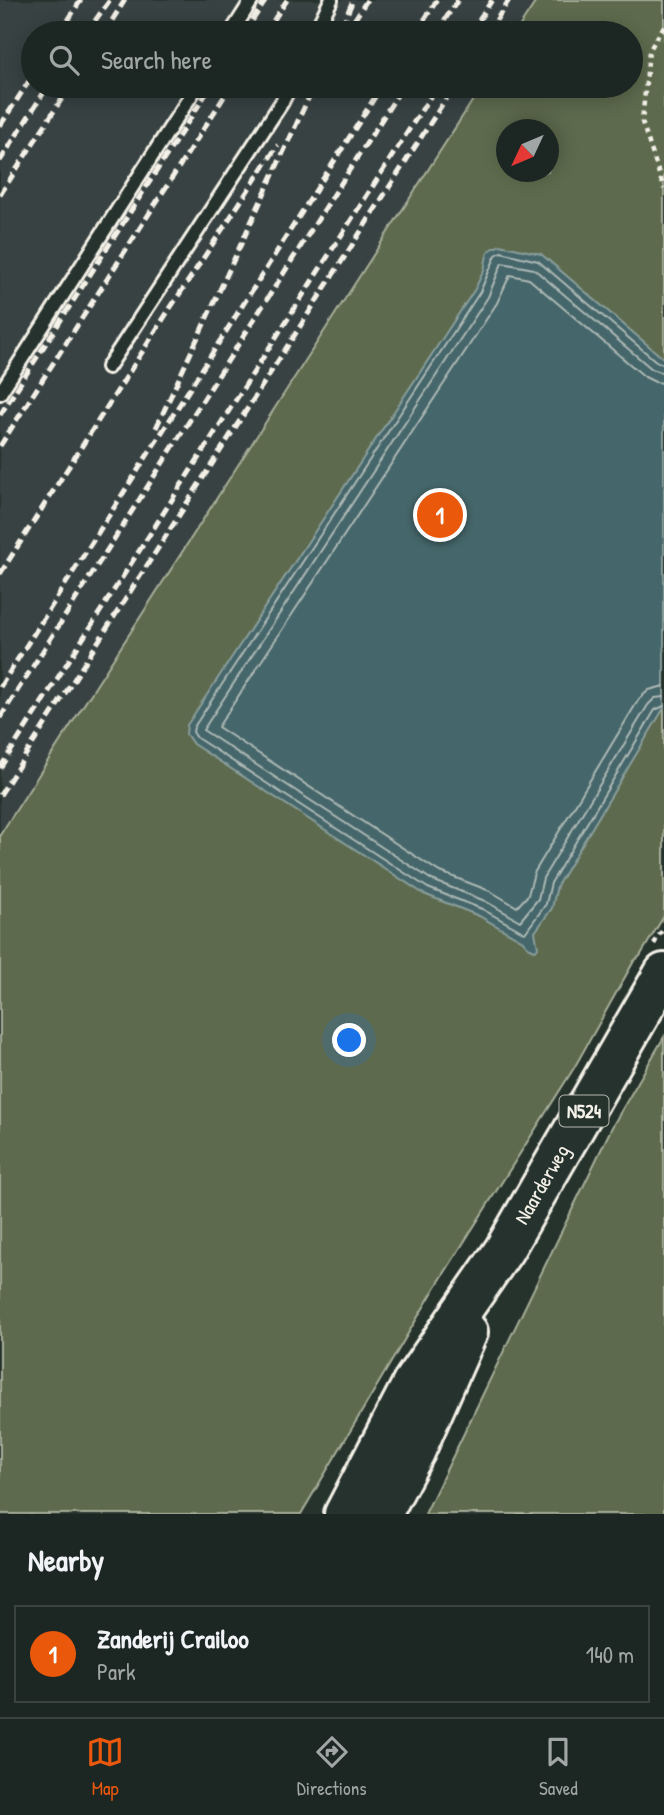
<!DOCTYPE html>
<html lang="en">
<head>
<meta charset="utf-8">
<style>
  :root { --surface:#1c2622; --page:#29322f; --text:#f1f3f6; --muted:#a0a5a5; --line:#3a4340; --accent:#ea580c }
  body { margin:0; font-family:"Patrick Hand",sans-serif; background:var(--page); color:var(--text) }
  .compass { position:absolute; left:496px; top:119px; width:63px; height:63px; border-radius:50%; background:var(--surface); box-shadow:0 4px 18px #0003; rotate:226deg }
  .you { position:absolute; left:350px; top:1041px; width:24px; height:24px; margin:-18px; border:5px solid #fff; border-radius:50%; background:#1a73e8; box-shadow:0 0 0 10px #1a73e833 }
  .badge { display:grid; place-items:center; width:46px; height:46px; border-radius:50%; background:var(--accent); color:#fff; font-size:23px; font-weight:700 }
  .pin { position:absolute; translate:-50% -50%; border:4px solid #fff; box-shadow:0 2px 7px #0006 }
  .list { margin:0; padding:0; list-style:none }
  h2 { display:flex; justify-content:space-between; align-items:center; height:91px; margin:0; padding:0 28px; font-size:30px }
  h2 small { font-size:23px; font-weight:400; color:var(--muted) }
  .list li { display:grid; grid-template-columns:46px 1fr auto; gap:21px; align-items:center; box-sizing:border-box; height:98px; margin:0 14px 14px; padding:0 14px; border:2px solid var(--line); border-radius:0px }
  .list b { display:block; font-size:26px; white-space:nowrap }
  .list p { margin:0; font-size:23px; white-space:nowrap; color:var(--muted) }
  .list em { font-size:23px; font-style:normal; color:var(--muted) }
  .icon { flex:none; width:38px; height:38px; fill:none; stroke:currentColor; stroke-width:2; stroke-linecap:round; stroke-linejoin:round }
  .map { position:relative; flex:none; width:664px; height:1514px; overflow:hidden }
  .search { position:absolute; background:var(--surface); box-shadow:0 4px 18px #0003; left:21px; right:21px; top:21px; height:77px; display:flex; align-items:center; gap:18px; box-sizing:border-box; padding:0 24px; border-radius:38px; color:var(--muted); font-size:26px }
  .sheet { height:203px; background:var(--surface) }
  nav { display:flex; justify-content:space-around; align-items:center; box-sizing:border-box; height:98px; border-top:2px solid var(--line); background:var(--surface); font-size:19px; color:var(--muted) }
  nav a { display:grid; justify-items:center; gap:4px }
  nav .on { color:var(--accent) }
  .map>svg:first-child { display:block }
  .built { fill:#374242 }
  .green { fill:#5d6b4d; stroke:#a8ae9a; stroke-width:2; fill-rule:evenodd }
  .water { fill:#44666a; stroke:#8a9e9c; stroke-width:2 }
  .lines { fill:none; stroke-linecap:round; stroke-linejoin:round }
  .shore { stroke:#aeb9b6; stroke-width:2 }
  .lane-casing { stroke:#f4f1e8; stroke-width:18 }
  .primary-casing { stroke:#f4f1e8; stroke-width:44 }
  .path { stroke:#f4f1e8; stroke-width:4.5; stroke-dasharray:5 5; stroke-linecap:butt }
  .lane { stroke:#26332d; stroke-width:12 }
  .primary { stroke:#26332d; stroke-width:38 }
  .rail { stroke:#f4f1e8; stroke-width:5; stroke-dasharray:10 5; stroke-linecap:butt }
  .labels { text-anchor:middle; stroke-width:5; stroke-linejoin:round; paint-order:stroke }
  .shield { fill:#26332d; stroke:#b6b8b0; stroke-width:2 }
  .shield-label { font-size:19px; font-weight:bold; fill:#f4f1e8 }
  .street-label { font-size:21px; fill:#f4f1e8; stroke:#26332d }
</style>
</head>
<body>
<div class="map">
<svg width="664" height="1514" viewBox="0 0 664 1514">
  <rect width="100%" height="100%" fill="#26332d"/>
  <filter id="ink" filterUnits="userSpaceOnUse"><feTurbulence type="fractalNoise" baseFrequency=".0143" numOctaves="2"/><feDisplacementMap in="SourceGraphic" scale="14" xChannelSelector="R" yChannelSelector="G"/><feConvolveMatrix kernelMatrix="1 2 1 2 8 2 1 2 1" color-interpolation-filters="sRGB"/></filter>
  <g filter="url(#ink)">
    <path class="built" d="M 0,0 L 537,0 L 515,33 L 33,33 L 33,86 L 482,86 L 0,835 Z"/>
    <path class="green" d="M 537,0 L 664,0 L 664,916 L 640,956 L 634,961 L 574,1068 L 435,1288 L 301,1514 L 0,1514 L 0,835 L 482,86 L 631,86 L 631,33 L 515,33 ZM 506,130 L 548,130 L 548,172 L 506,172 Z
      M 664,1037 L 664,1514 L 425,1514 L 612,1127 Z"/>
    <path class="water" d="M 500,245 L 541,254 L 664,359 L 664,708 L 557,886 L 552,908 L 535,932 L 538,948 L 535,950 L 528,947 L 523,941 L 479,916 L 424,894 L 193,744 L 186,734 L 187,725 L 475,289 L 484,270 L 487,255 L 490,250 Z"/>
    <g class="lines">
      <path class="shore" d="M 664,364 L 657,362 L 538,261 L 501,252 L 496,255 L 480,292 L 194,727 L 193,732 L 197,738 L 428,888 L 482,909 L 525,933 L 546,904 L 551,883 L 655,710 L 664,706
        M 664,373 L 652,369 L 534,269 L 502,263 L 488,297 L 203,730 L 432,880 L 485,901 L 520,921 L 538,899 L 543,878 L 648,705 L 655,698 L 664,697
        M 664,383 L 655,382 L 645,377 L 529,279 L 510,275 L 497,303 L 218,727 L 438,871 L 490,891 L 517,907 L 528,895 L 534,873 L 639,699 L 649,690 L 664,686"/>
      <defs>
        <path id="lane" d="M 231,33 L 252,0
          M 315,33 L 331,0
          M 108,367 L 282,102 L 290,86
          M 0,393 L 197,86"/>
        <g id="primary">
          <path id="s1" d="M 344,1514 L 414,1380 L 504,1250 L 664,973"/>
          <path d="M 382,1514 L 415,1452 L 468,1332"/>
        </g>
      </defs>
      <use href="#lane" class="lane-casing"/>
      <use href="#primary" class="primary-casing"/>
      <path class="path" d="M 664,26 L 649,51 L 642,122 L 664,189
        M 654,944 L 664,927"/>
      <use href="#lane" class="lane"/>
      <use href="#primary" class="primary"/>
      <path class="rail" d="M 342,26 L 353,0
        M 60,33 L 81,0
        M 86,33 L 110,0
        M 104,33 L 125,0
        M 244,33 L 266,0
        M 265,33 L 287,0
        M 346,33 L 367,0
        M 416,33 L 437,0
        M 436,33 L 458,0
        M 471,33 L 492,0
        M 488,33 L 509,0
        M 0,126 L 33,75
        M 0,161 L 48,86
        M 0,195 L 70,86
        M 0,415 L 211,86
        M 156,428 L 314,86
        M 0,446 L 231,86
        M 0,574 L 171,307 L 278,145
        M 0,687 L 382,86
        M 0,718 L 403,86
        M 0,768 L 437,86
        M 0,795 L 454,86"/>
    </g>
  </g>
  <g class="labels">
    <rect class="shield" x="559.5" y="1095.5" width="49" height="31" rx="5"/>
    <g class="shield-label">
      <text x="584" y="1118">N524</text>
    </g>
    <g class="street-label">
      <text dy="7" stroke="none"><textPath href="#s1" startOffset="385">Naarderweg</textPath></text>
    </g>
  </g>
</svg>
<svg class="compass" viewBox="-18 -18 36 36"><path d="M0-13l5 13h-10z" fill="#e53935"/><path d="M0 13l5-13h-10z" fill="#a0a5a5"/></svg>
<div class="you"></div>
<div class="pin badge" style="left:440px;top:515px">1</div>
<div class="search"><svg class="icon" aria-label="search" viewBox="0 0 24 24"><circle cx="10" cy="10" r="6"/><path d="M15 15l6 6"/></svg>Search here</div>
</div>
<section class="sheet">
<h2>Nearby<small></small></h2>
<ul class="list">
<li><span class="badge">1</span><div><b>Zanderij Crailoo</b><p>Park</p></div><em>140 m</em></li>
</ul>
</section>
<nav>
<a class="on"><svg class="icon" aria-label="map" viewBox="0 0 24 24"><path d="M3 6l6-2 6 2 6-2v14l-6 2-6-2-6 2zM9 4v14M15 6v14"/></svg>Map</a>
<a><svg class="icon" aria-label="directions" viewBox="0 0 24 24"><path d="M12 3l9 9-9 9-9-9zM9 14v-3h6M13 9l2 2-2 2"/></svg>Directions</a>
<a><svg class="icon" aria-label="saved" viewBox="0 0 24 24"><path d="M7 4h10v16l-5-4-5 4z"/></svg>Saved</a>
</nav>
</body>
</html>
